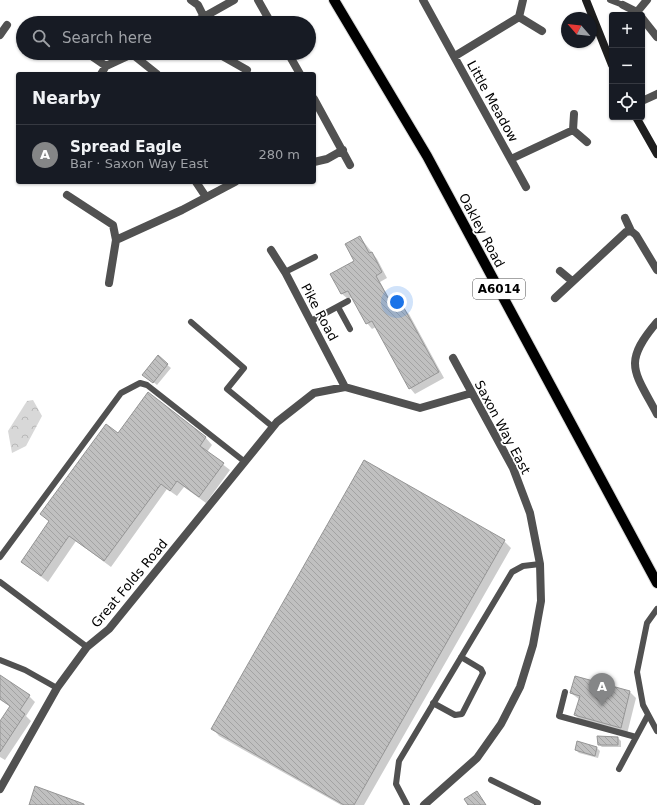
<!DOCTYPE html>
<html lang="en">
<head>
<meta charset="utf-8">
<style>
  :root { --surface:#171b24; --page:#20242c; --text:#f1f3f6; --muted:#9ea1a6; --line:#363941; --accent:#858687 }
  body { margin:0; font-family:"DejaVu Sans",sans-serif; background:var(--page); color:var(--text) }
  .controls { position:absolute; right:12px; top:12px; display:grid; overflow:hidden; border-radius:4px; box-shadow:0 1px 3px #0004 }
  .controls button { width:36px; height:36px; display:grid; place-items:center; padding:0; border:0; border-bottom:1px solid var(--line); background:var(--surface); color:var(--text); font:20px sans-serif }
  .compass { position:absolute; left:561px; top:12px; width:36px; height:36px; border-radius:50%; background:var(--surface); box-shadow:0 1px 3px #0004; rotate:298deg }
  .you { position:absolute; left:397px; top:302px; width:14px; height:14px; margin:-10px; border:3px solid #fff; border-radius:50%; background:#1a73e8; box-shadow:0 0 0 6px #1a73e833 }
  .badge { display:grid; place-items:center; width:26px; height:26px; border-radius:50%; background:var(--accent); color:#fff; font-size:13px; font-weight:700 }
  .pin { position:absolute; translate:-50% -33px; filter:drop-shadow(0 1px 2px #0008) }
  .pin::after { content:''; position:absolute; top:21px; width:14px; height:12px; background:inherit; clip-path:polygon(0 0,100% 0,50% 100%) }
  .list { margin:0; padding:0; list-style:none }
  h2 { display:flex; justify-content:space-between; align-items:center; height:52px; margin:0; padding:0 16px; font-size:17px }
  h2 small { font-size:13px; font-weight:400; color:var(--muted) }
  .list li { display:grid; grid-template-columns:26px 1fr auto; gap:12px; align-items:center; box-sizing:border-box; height:60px; padding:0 16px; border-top:1px solid var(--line) }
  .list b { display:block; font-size:15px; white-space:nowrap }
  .list p { margin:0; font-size:13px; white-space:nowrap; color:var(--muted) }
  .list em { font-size:13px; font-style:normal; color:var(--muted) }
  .icon { flex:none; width:22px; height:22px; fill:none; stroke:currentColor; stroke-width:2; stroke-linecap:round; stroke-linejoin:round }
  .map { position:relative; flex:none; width:657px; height:805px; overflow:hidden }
  .search { position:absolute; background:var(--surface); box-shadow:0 1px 3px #0004; left:16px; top:16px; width:300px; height:44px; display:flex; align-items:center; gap:10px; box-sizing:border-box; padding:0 14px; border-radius:22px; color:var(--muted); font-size:15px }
  .panel { position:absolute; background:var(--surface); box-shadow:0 1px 3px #0004; left:16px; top:72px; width:300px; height:112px; border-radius:4px }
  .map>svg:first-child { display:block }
  .forest { fill:url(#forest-crowns) }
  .shadow { fill:#0003 }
  .building { fill:url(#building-back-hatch); stroke:#959595 }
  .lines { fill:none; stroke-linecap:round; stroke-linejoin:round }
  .primary-casing { stroke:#dbdbdb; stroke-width:12 }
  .lane { stroke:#515151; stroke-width:6 }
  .street { stroke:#515151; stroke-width:8 }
  .secondary { stroke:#1e1e1e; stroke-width:8 }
  .primary { stroke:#000; stroke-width:10 }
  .labels { text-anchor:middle; stroke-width:3.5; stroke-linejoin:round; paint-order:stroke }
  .shield { fill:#fff; stroke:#4c4c4c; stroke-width:1 }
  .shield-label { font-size:12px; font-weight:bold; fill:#000 }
  .street-label { font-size:13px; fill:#000; stroke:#fff }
</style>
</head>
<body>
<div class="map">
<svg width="657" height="805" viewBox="0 0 657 805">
  <defs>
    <pattern id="forest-crowns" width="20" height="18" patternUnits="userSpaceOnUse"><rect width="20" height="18" fill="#d8d8d8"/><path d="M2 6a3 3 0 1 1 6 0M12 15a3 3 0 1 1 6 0" fill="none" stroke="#b8b8b8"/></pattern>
    <pattern id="building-back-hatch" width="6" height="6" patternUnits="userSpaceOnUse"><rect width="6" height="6" fill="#c0c0c0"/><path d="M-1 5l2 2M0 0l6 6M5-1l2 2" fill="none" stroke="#a3a3a3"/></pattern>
  </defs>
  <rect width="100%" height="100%" fill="#fff"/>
  <path class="forest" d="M 33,400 L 42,416 L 26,446 L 12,453 L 8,431 L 27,401 Z"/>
  <path class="shadow" d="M 360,237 L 377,259 L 387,278 L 380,282 L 397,312 L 404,309 L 409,314 L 444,378 L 415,394 L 410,388 L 376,327 L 372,329 L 367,323 L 352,297 L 348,299 L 342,294 L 332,274 L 356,262 Z
    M 158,357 L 171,368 L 157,385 L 147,377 Z
    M 148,393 L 206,438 L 212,445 L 207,452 L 230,470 L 206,503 L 184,487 L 177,496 L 167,489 L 111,567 L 76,541 L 48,582 L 22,562 L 50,522 L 41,514 L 118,434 Z
    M 504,541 L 511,548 L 364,805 L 341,805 L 219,736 L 213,729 Z
    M 0,677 L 29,696 L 35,702 L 26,716 L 31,721 L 5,760 L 0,757 L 0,723 L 11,707 L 0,700 Z
    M 575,677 L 630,692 L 636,698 L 627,734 L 582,722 L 575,715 L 580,700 L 571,693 Z
    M 618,738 L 621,741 L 621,747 L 602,747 L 598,744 Z
    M 597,748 L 600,751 L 598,758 L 579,753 L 576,750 Z"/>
  <path class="building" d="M 360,236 L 369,253 L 372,252 L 382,272 L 376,276 L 396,312 L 404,308 L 439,372 L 409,389 L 372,321 L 366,324 L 348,291 L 341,294 L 330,274 L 354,261 L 345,244 Z
    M 158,355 L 168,364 L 153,383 L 142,375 Z
    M 148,392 L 206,437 L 200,446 L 224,463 L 199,497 L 177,481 L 170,491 L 161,484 L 104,561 L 69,536 L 41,576 L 21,562 L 49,521 L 40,514 L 106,424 L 118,433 Z
    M 364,460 L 505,540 L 354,805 L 344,805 L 211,729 Z
    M 0,675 L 30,695 L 20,710 L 25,714 L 0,752 L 0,721 L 10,706 L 0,699 Z
    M 575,676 L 630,691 L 621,728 L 574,715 L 580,696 L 570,693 Z
    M 597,736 L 618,737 L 618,745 L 598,745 Z
    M 577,741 L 597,747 L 595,756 L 575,750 Z
    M 35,786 L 84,804 L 84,805 L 29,805 Z
    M 477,791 L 486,805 L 468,805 L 464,799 Z"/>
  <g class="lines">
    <defs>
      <path id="primary" d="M 334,0 L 427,156 L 657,583"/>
    </defs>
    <use href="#primary" class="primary-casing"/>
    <path class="lane" d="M 610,0 L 623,5
      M 285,272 L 315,257
      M 338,307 L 350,329
      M 311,321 L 348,301
      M 191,322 L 244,368 L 227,389 L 273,427
      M 0,557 L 121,393 L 140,383 L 147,385 L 245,462
      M 0,582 L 87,647
      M 657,609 L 647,623 L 637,672 L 643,705 L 657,731
      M 0,660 L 25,670 L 57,688
      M 565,692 L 559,716 L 636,737
      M 433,703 L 455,715 L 462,714 L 483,673 L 481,669 L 461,657
      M 619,769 L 648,715
      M 491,780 L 538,803 L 537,805
      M 407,805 L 396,784 L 399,761 L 512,572 L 523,566 L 540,564"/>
    <path class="street" d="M 191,0 L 198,5 L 204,17
      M 258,0 L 271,23
      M 423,0 L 526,187
      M 623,5 L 637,12 L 640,15
      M 637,12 L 647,0
      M 519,17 L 542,31
      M 642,18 L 657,37
      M 193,23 L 234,0
      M 0,35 L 7,25
      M 87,53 L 106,66
      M 217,53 L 247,70
      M 288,53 L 300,74
      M 132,54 L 157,74
      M 455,56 L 519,17 L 523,0
      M 101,74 L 106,66 L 134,53
      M 314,99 L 350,165
      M 642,101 L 657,94
      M 573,130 L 587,142
      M 573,130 L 574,114
      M 511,159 L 573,130
      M 314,162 L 327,159 L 343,150
      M 196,182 L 206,197
      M 67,195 L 113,225 L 116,240 L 109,283
      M 625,218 L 631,231
      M 116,240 L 182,210 L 235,182
      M 271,250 L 285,272 L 345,387
      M 560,271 L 572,281
      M 555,298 L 626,232 L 631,231 L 636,235 L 657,270
      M 657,322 C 622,363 634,371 657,414
      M 0,789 L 57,688 L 87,647 L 109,629 L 277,422 L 314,393 L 345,387 L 420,408 L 472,393
      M 424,805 L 477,758 L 501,724 L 520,687 L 533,645 L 541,601 L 540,564 L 530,513 L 513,468 L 453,358"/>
    <path class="secondary" d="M 586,0 L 612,65
      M 636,117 L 657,154"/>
    <use href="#primary" class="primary"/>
  </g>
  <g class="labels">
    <rect class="shield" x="473" y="279" width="52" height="20" rx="3"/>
    <g class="shield-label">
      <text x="499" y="293">A6014</text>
    </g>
    <g class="street-label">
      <text transform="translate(493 101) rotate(61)" y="5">Little Meadow</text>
      <text transform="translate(482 230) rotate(62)" y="5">Oakley Road</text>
      <text transform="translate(320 312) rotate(62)" y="5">Pike Road</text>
      <text transform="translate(503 427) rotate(62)" y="5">Saxon Way East</text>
      <text transform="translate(129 583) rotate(-50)" y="5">Great Folds Road</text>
    </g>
  </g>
</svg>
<div class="controls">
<button>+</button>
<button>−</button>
<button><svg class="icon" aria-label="locate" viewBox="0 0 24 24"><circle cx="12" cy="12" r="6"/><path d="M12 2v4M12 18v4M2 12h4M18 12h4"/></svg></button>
</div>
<svg class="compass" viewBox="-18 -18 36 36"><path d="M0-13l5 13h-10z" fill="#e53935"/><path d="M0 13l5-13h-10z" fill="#9ea1a6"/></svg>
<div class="you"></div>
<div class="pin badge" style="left:602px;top:706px">A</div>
<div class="search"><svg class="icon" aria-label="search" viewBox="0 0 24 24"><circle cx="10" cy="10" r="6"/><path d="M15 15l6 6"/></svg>Search here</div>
<section class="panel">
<h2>Nearby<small></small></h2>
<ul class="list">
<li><span class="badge">A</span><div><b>Spread Eagle</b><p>Bar · Saxon Way East</p></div><em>280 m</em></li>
</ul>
</section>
</div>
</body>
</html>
